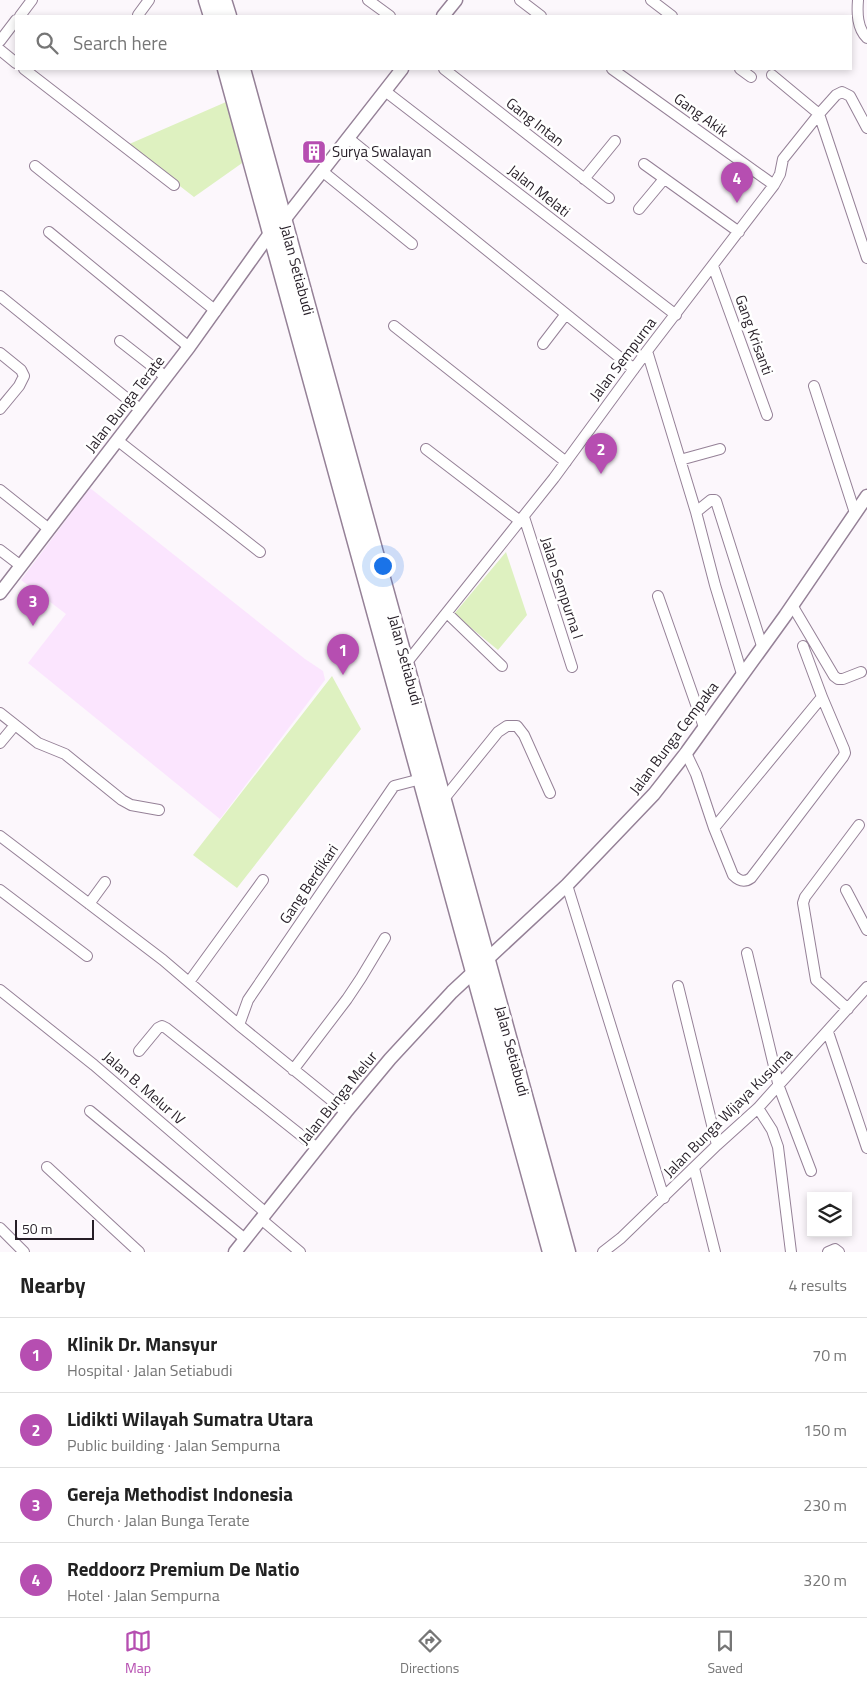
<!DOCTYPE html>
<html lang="en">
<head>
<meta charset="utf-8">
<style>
  :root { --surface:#fff; --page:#f6f6f6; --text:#222; --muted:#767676; --line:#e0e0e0; --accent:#b64eb1 }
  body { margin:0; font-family:"Titillium Web",sans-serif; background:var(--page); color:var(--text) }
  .controls { position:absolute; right:15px; bottom:15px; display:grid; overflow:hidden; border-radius:0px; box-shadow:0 2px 8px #0003 }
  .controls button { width:45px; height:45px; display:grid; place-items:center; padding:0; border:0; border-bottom:1px solid var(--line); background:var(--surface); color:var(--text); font:25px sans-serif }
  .scale { position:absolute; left:15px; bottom:12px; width:79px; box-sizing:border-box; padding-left:5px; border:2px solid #261e27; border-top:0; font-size:14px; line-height:18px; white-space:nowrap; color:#261e27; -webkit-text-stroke:4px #fff; paint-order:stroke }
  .you { position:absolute; left:382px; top:565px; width:18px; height:18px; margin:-12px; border:4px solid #fff; border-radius:50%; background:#1a73e8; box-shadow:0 0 0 8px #1a73e833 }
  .badge { display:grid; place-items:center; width:32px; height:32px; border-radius:50%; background:var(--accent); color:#fff; font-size:16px; font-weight:700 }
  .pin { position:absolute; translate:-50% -41px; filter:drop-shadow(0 1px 2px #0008) }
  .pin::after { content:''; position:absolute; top:26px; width:18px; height:15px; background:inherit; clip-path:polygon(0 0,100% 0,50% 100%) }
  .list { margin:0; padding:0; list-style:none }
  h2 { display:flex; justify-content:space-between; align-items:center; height:65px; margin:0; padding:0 20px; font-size:21px }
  h2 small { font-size:16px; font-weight:400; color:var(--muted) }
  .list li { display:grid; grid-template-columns:32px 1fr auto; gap:15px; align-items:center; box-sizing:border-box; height:75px; padding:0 20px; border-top:1px solid var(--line) }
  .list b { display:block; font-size:19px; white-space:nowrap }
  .list p { margin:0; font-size:16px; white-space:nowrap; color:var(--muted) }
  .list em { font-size:16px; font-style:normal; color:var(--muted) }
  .icon { flex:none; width:28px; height:28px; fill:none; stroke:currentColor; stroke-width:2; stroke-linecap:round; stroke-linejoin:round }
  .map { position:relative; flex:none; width:867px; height:1252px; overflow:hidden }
  .search { position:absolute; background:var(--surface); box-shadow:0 2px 8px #0003; left:15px; right:15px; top:15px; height:55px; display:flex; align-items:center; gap:12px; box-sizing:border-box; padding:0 18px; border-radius:0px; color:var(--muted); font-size:19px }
  .sheet { height:365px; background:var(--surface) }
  nav { display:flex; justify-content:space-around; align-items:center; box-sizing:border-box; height:70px; border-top:1px solid var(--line); background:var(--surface); font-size:14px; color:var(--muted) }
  nav a { display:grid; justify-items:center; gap:2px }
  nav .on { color:var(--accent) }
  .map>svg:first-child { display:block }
  .built { fill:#fbe5fe }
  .green { fill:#def1c0 }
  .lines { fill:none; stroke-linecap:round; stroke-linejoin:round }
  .minor-casing { stroke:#958197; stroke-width:12 }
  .tertiary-casing { stroke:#958197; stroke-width:15 }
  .primary-casing { stroke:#958197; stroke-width:19 }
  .minor { stroke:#fff; stroke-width:10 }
  .tertiary { stroke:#fff; stroke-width:12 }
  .primary { stroke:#fff; stroke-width:16 }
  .labels { text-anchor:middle; stroke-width:5; stroke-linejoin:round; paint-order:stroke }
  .street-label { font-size:15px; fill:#261e27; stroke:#fff }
  .poi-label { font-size:15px; fill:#261e27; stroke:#fff; text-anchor:start }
</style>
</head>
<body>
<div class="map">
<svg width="867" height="1252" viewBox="0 0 867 1252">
  <rect width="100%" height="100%" fill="#fcf7fc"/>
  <path class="built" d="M 90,488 L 305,659 L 323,671 L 325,680 L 220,819 L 28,663 L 66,614 L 21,580 Z"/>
  <path class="green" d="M 226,102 L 245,161 L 194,197 L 127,145 Z
    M 506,552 L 527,615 L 498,650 L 454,614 Z
    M 332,676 L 361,729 L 237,888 L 193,855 Z"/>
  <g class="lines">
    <defs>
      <path id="minor" d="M 368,0 L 390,16
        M 520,0 L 541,16
        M 651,0 L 672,16
        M 858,0 C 857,13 857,28 867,38
        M 138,15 L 149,0
        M 20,16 L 32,0
        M 0,41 L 16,20
        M 0,50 L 16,63
        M 24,69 L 174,185
        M 444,69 L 609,198
        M 612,69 L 774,185
        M 740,69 L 751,77
        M 772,75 L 819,114 L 867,258
        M 385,91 L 676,315
        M 348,138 L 634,369
        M 644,164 L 739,232
        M 35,166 L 216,311
        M 322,171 L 412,244
        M 584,179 L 615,141
        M 639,209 L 664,179
        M 49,232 L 189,347
        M 713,266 L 767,415
        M 0,296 L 141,410
        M 394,326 L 566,462
        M 120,341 L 166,377
        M 543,344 L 566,314
        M 647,351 L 696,512 L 715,585 L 742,674
        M 0,353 L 21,370 L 24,376 L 19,386 L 0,409
        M 814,386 L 855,513
        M 117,440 L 260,552
        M 426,449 L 520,521
        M 680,460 L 720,449
        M 0,490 L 49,529
        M 696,512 L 711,500 L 715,500 L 716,501 L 762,646
        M 524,517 L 572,667
        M 0,550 L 21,566
        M 658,596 L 704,727
        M 792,605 L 834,676 L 838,679 L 843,679 L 861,672
        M 447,613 L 502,666
        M 803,646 L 822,697
        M 404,666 L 554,478 L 647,351 L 774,185 L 780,174 L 783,159 L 819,114 L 836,95 L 842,92 L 850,96 L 867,128
        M 0,713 L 38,743 L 65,754 L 122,800 L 131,805 L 159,810
        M 0,743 L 15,725
        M 686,753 L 696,774 L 714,828 L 733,875 C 739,881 744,883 751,878 L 843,757 L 845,753 L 844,749 L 822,697 L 714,828
        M 443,800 L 498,732 L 507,726 L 517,726 L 524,735 L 550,793
        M 0,836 L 163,960 L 239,1025 L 346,1112
        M 567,885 L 664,1198
        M 0,890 L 87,956
        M 846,890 L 867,930
        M 89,904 L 105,882
        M 747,953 L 779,1087 L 811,1171
        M 189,982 L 263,880
        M 678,986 L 717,1145
        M 0,990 L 94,1065 L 266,1213
        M 848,1009 L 816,980 L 803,903 L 805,897 L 859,825
        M 239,1025 L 248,1000 L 394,786 L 421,779
        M 828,1032 L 867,1148
        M 139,1051 L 158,1028 L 162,1026 L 166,1028 L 317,1148
        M 293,1070 L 347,999 L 361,978 L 385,938
        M 758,1108 L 772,1130 L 778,1147 L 791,1252
        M 90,1111 L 245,1239
        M 47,1167 L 139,1252
        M 694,1168 L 715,1252
        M 261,1219 L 300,1252
        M 0,1228 L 24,1252
        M 603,1252 L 621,1238 L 717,1145 L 758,1108 L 867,987
        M 828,1252 L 835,1249 L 839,1252"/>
      <path id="tertiary" d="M 443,16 L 456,0
        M 0,593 L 189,347 L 271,232 L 284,220 L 402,69
        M 235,1252 L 346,1112 L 390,1059 L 452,992 L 567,885 L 654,794 L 686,753 L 785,616 L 867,496"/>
      <path id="primary" d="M 207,0 L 212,16
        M 223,0 L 228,16
        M 226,69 L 551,1252
        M 242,69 L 567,1252"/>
    </defs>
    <use href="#minor" class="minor-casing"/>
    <use href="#tertiary" class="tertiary-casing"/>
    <use href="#primary" class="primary-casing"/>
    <use href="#minor" class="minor"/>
    <use href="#tertiary" class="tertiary"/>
    <use href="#primary" class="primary"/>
  </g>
  <defs>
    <symbol id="building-square" viewBox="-11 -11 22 22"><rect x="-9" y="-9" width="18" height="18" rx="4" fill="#b64eb1" stroke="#fff"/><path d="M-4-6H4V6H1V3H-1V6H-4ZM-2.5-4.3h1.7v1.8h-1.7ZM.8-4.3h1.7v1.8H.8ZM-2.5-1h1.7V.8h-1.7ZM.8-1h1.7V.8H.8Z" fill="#fff"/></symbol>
  </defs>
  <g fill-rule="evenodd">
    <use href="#building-square" x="300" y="138" width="28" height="28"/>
  </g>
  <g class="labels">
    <g class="street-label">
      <text transform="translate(701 115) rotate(36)" y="5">Gang Akik</text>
      <text transform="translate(535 122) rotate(38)" y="5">Gang Intan</text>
      <text transform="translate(539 191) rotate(38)" y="5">Jalan Melati</text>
      <text transform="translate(297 270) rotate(75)" y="5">Jalan Setiabudi</text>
      <text transform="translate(754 335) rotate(70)" y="5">Gang Krisanti</text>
      <text transform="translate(623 359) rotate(-53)" y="5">Jalan Sempurna</text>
      <text transform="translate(125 404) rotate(-52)" y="5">Jalan Bunga Terate</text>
      <text transform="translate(562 588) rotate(72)" y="5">Jalan Sempurna I</text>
      <text transform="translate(405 660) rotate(75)" y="5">Jalan Setiabudi</text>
      <text transform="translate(674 738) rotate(-53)" y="5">Jalan Bunga Cempaka</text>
      <text transform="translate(309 884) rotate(-56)" y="5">Gang Berdikari</text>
      <text transform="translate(512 1051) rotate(75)" y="5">Jalan Setiabudi</text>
      <text transform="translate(144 1088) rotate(41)" y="5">Jalan B. Melur IV</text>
      <text transform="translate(338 1098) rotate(-51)" y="5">Jalan Bunga Melur</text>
      <text transform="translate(728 1113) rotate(-45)" y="5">Jalan Bunga Wijaya Kusuma</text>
    </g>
    <g class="poi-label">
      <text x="332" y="157">Surya Swalayan</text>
    </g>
  </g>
</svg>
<div class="controls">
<button><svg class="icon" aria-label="layers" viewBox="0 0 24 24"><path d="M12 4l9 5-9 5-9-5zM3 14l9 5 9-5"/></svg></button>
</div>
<div class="scale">50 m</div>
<div class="you"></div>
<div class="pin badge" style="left:343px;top:675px">1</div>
<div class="pin badge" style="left:601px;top:474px">2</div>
<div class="pin badge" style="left:33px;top:626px">3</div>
<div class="pin badge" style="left:737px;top:203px">4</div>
<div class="search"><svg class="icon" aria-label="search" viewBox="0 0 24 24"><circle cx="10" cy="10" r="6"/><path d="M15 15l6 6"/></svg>Search here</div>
</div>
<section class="sheet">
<h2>Nearby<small>4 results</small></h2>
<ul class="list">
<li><span class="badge">1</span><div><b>Klinik Dr. Mansyur</b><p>Hospital · Jalan Setiabudi</p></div><em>70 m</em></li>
<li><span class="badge">2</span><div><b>Lidikti Wilayah Sumatra Utara</b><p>Public building · Jalan Sempurna</p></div><em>150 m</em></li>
<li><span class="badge">3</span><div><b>Gereja Methodist Indonesia</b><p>Church · Jalan Bunga Terate</p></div><em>230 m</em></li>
<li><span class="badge">4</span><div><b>Reddoorz Premium De Natio</b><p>Hotel · Jalan Sempurna</p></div><em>320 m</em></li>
</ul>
</section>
<nav>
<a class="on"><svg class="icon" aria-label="map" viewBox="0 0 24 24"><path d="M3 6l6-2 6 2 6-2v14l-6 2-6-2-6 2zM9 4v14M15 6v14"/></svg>Map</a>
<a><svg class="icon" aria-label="directions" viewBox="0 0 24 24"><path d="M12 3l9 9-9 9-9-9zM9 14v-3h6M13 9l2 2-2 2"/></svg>Directions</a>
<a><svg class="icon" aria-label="saved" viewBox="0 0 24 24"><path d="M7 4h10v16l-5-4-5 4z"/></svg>Saved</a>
</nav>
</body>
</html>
